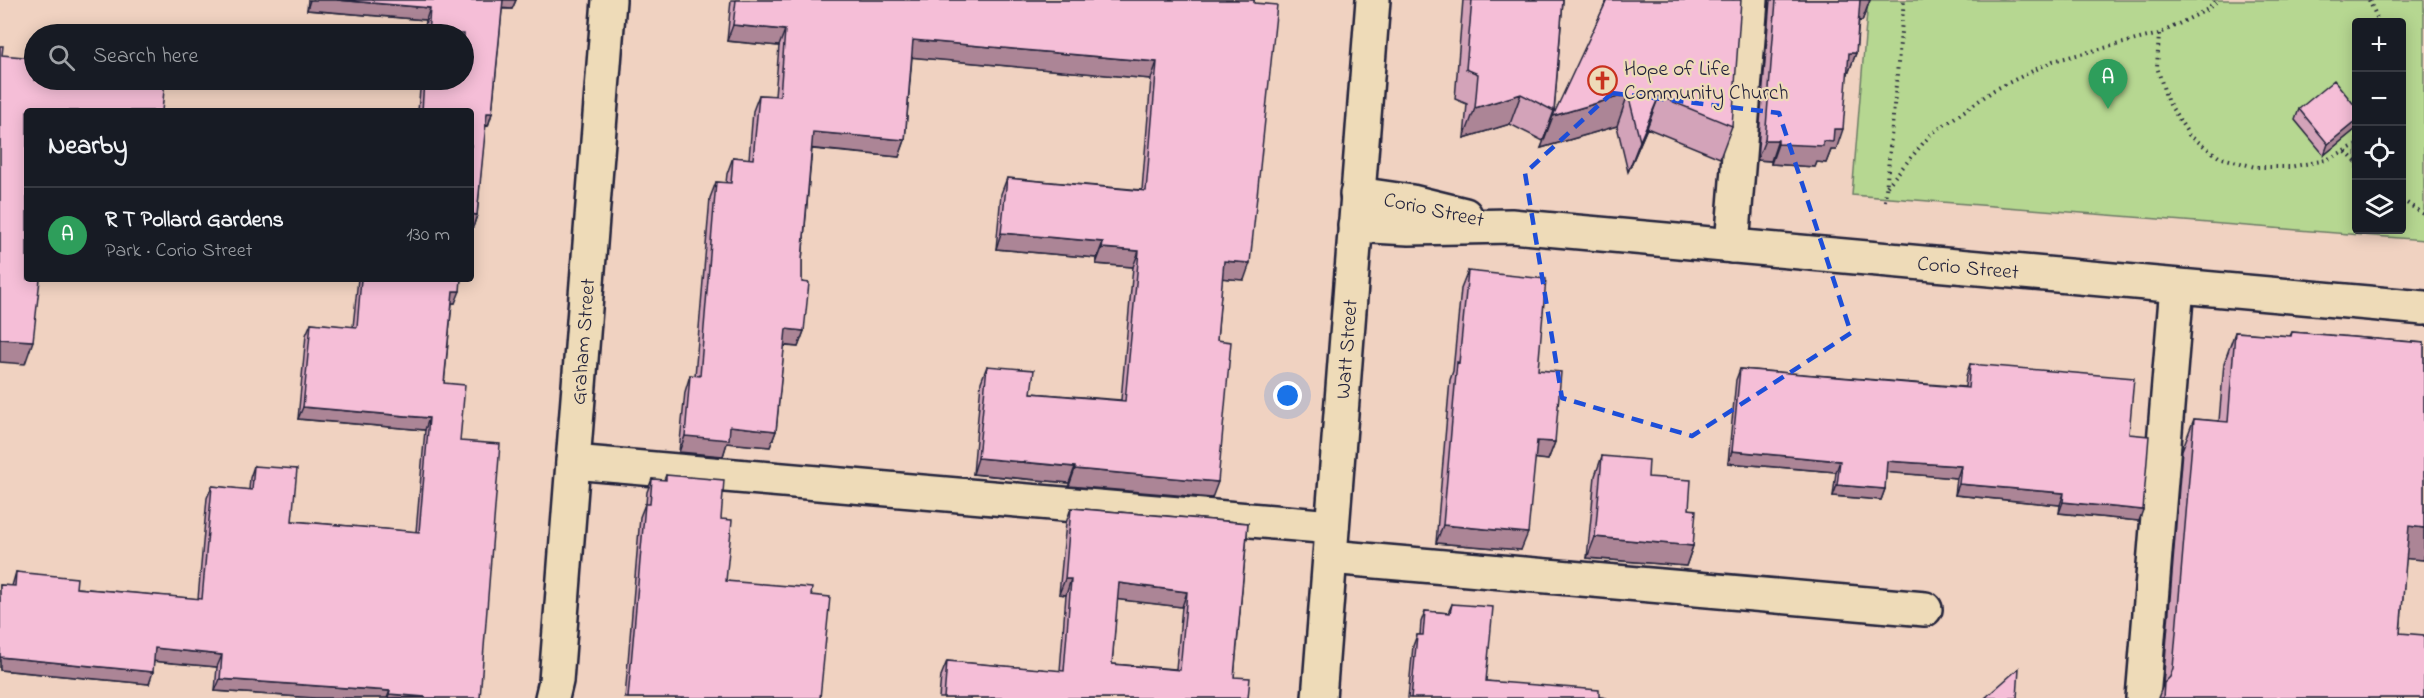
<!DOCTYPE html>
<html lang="en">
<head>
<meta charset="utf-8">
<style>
  :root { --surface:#171b24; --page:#20242c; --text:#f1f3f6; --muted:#9ea1a6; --line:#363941; --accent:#db2777 }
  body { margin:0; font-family:"Indie Flower",sans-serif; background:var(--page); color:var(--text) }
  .controls { position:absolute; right:18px; top:18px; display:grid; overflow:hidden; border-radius:6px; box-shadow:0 3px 15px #0003 }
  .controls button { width:54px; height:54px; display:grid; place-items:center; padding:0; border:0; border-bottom:2px solid var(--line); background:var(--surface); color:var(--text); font:30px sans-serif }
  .you { position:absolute; left:1288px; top:396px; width:21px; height:21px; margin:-15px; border:4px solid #fff; border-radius:50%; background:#1a73e8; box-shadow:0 0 0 9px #1a73e833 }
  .badge { display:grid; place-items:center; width:39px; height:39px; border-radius:50%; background:var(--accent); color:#fff; font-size:20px; font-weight:700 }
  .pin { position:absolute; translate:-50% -50px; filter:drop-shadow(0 2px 3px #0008) }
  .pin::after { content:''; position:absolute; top:32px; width:21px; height:18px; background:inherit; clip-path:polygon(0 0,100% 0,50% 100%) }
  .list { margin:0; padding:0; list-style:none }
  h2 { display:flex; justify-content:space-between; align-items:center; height:78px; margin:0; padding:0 24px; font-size:26px }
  h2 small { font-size:20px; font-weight:400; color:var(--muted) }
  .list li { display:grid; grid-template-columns:39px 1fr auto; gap:18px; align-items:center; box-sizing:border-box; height:96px; padding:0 24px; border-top:2px solid var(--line) }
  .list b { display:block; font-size:22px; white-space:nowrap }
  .list p { margin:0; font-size:20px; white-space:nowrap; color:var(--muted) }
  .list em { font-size:20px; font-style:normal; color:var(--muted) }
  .icon { flex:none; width:33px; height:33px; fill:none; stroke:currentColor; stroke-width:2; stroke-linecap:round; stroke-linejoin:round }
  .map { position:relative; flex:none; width:2424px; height:698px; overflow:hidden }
  .search { position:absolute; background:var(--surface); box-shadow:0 3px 15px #0003; left:24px; top:24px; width:450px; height:66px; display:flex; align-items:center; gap:15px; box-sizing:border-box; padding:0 21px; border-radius:33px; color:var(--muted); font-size:22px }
  .panel { position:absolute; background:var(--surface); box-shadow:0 3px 15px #0003; left:24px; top:108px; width:450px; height:174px; border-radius:6px }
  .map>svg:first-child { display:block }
  .green { fill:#b6d791; stroke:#6c7c66; stroke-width:1.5; fill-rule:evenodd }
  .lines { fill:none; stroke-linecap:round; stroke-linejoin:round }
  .minor-casing { stroke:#22223b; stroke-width:38 }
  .path { stroke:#22223b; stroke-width:4; stroke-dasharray:1.5 4.5; stroke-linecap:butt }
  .minor { stroke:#eedbb8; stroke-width:33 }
  .wall { fill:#d3a3b9; stroke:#22223b; stroke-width:1.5; fill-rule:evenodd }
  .shaded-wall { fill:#ac8596; stroke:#22223b; stroke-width:1.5 }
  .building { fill:#f5bed7; stroke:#22223b; stroke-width:1.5; fill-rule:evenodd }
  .marked { fill:none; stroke:#1d4ed8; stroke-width:4.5; stroke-dasharray:12 8; stroke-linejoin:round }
  .labels { text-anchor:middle; stroke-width:4.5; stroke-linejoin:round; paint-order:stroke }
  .poi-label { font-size:21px; fill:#22223b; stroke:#eedbb8; text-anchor:start }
  .street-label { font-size:21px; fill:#22223b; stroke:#eedbb8 }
</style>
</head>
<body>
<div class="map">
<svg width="2424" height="698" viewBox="0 0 2424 698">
  <rect width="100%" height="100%" fill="#f0d2c1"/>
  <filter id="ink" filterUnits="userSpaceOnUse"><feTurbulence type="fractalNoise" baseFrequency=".0167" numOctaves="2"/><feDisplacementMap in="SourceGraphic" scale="12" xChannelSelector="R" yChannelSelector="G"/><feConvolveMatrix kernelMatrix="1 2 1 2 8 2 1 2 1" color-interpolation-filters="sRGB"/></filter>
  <g filter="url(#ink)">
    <path class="green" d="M 1868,0 L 2424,0 L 2424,240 L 1852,195 ZM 2356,22 L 2402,22 L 2402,230 L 2356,230 Z"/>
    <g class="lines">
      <defs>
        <g id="minor">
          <path d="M 1357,194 L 1412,202 L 1465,215"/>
          <path id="s1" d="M 1355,225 L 1409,228 L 1511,226 L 2424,308"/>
          <path d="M 1732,246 L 1751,0"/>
          <path d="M 573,462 L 1332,527"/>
          <path d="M 1330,557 L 1925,609"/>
          <path id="s2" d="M 552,698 L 556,681 L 609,0"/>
          <path id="s3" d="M 1319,698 L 1373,0"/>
          <path d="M 2143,698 L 2177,286"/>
        </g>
      </defs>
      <use href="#minor" class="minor-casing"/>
      <path class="path" d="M 2369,0 L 2379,22
        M 2159,34 L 2157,67 L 2167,100 L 2189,135 L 2219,157 L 2255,167 L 2290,167 L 2326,160 L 2356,145
        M 2346,152 L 2356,162
        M 1887,186 L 1930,135 L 1994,90 L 2053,61 L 2159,34 L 2208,9 L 2218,0
        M 2402,200 L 2424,214
        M 1885,201 L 1904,0"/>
      <use href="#minor" class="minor"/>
    </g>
    <path class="wall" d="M 308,0 L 516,0 L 512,9 L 502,9 L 492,113 L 488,126 L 485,125 L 477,215 L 473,227 L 471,111 L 418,111 L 421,80 L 464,80 L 464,34 L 424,34 L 426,20 L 307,10 Z
      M 731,0 L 1254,0 L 1244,280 L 1222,278 L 1217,340 L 1212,498 L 1069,486 L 1069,483 L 973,474 L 981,382 L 987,366 L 1031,393 L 1121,400 L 1133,267 L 1096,264 L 1097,258 L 996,249 L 1001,194 L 1007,178 L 1142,190 L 1151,79 L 912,57 L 905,140 L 899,157 L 812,149 L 802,260 L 802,282 L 804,331 L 798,347 L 784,346 L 776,431 L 770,447 L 727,443 L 723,456 L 679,452 L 685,392 L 690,375 L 695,376 L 710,198 L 716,182 L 726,183 L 727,174 L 733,157 L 749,159 L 753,111 L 759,95 L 775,96 L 779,46 L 727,41 Z
      M 1463,0 L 1563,0 L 1554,111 L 1543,141 L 1510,124 L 1464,138 L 1467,104 L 1455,99 Z
      M 1607,0 L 1732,126 L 1720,158 L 1647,128 L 1628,172 L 1617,126 L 1541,148 Z
      M 1770,0 L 1870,0 L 1862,21 L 1859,20 L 1856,53 L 1848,74 L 1847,74 L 1836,150 L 1831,150 L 1826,163 L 1817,162 L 1815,167 L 1771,164 L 1771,161 L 1757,160 Z
      M 2356,107 L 2356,129 L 2324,155 L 2295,120 L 2299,109 Z
      M 1468,271 L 1538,370 L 1555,442 L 1548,460 L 1535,458 L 1521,550 L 1436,543 L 1450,380 L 1453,371 L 1461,289 Z
      M 358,279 L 461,279 L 455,303 L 452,303 L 444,383 L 460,441 L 480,698 L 315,698 L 215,691 L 217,667 L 154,661 L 149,684 L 0,670 L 0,585 L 12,586 L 16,572 L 76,588 L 198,599 L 207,498 L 212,486 L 249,490 L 250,478 L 254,466 L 292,521 L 416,532 L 425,430 L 298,419 L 306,335 L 311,323 L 353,327 Z
      M 2235,332 L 2290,336 L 2292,332 L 2424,343 L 2424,560 L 2406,558 L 2400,633 L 2424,698 L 2158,698 L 2163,685 L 2182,450 L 2194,419 L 2219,421 L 2224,363 Z
      M 1970,364 L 2129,434 L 2139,521 L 2059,513 L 2060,505 L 1955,495 L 1957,478 L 1886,472 L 1885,489 L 1881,500 L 1833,496 L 1836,472 L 1728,463 L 1736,380 L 1740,369 L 1965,387 L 1966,376 Z
      M 1602,456 L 1648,477 L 1689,509 L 1693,546 L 1686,566 L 1587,558 L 1595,476 Z
      M 666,475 L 721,519 L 726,581 L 811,595 L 820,698 L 625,698 L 640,517 L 645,504 L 646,504 L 647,492 L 652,479 L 664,480 Z
      M 1071,508 L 1248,523 L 1234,677 L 1248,698 L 939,698 L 941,676 L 947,661 L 1060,671 L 1066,595 L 1059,594 L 1066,523 ZM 1117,599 L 1182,607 L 1176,669 L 1112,664 Z
      M 1452,604 L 1486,681 L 1607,698 L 1408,698 L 1413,646 L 1417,635 L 1420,635 L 1421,622 L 1425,611 L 1448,613 Z"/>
    <path class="shaded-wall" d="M 310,0 L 337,0 L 430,8 L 426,20 L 307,10 Z
      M 502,0 L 516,0 L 512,9 L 499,8 Z
      M 1860,0 L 1870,0 L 1862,21 L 1853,20 Z
      M 733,25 L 785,30 L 779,46 L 727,41 Z
      M 913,40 L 1157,62 L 1151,79 L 908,57 Z
      M 1849,53 L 1856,53 L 1848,74 L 1841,74 Z
      M 1521,94 L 1510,124 L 1464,138 L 1475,108 Z
      M 1628,94 L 1617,126 L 1541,148 L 1553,116 Z
      M 1659,96 L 1647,128 L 1628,172 L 1640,141 Z
      M 487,113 L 492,113 L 488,126 L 482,125 Z
      M 2356,121 L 2356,129 L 2324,155 L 2328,144 Z
      M 1834,129 L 1843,129 L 1836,150 L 1831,150 L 1826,163 L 1817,162 L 1815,167 L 1771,164 L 1778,144 L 1823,141 Z
      M 813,132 L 905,140 L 899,157 L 807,148 Z
      M 1765,140 L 1778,140 L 1771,161 L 1757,160 Z
      M 471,214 L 477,215 L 473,227 L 471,227 Z
      M 1001,233 L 1103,242 L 1097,258 L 996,249 Z
      M 1102,248 L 1139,251 L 1133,267 L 1096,264 Z
      M 1224,261 L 1250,263 L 1244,280 L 1218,278 Z
      M 453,291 L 460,291 L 455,303 L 448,303 Z
      M 786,329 L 804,331 L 798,347 L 780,345 Z
      M 0,339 L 33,341 L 25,364 L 0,362 Z
      M 303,407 L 429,418 L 425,430 L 298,419 Z
      M 730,426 L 776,431 L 770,447 L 727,443 L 723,456 L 679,452 L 685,436 Z
      M 1537,441 L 1555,442 L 1548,460 L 1530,458 Z
      M 1732,451 L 1840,461 L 1836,472 L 1728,463 Z
      M 978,458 L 1075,467 L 1069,483 L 973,474 Z
      M 1887,461 L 1961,466 L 1957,478 L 1883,472 Z
      M 1075,469 L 1218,482 L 1212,498 L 1069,486 Z
      M 1959,484 L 2064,493 L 2060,505 L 1955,495 Z
      M 1837,485 L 1885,489 L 1881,500 L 1833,496 Z
      M 2063,502 L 2143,510 L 2139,521 L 2059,513 Z
      M 1443,525 L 1528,533 L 1521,550 L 1436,543 Z
      M 2409,526 L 2424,528 L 2424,560 L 2398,558 Z
      M 1595,537 L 1693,546 L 1686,566 L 1587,558 Z
      M 1065,579 L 1071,579 L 1066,595 L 1059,594 Z
      M 1119,583 L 1187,592 L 1182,607 L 1113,599 Z
      M 155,648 L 222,655 L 217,667 L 151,661 Z
      M 0,657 L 153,672 L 149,684 L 0,670 Z
      M 220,679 L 390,691 L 387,698 L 315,698 L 215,691 Z
      M 389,694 L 425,697 L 388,698 Z"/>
    <path class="building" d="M 337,0 L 503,0 L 492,113 L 487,113 L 477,215 L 471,214 L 471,111 L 422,111 L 424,80 L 464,80 L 464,34 L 428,34 L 430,8 Z
      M 736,0 L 1254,0 L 1254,3 L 1277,5 L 1250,263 L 1224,261 L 1217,340 L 1231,342 L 1218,482 L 1075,469 L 1075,467 L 978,458 L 987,366 L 1034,370 L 1031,393 L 1125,401 L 1139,251 L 1102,248 L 1103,242 L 1001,233 L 1007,178 L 1146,191 L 1157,62 L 913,40 L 905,140 L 813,132 L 802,260 L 802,282 L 809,283 L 804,331 L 786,329 L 776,431 L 730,426 L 729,440 L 685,436 L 690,375 L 700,376 L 716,182 L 731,183 L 733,157 L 753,159 L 759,95 L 780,96 L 785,30 L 733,25 Z
      M 1472,0 L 1563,0 L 1554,111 L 1521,94 L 1475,108 L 1478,74 L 1466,69 Z
      M 1607,0 L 1741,0 L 1732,126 L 1659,96 L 1640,141 L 1628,94 L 1553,116 Z
      M 1776,0 L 1860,0 L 1856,53 L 1849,53 L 1843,129 L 1834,129 L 1833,142 L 1823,141 L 1823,146 L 1778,144 L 1778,140 L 1765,140 Z
      M 0,46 L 3,46 L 2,55 L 34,58 L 34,80 L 165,80 L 162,111 L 27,111 L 27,279 L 40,279 L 33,341 L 0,339 Z
      M 2334,80 L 2356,107 L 2356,121 L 2328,144 L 2299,109 Z
      M 1468,271 L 1546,279 L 1538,370 L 1561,372 L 1555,442 L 1537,441 L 1528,533 L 1443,525 L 1457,362 L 1459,363 Z
      M 361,279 L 461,279 L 460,291 L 453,291 L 444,383 L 465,385 L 460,441 L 500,444 L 480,698 L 425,698 L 425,697 L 389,694 L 390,691 L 220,679 L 222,655 L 155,648 L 153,672 L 0,657 L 0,585 L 15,586 L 16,572 L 77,578 L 76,588 L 202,599 L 212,486 L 252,490 L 254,466 L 297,469 L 292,521 L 419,532 L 429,418 L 303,407 L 311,323 L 357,327 Z
      M 2235,332 L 2291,336 L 2292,332 L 2424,343 L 2424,528 L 2409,526 L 2400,633 L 2424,635 L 2424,698 L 2163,698 L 2164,683 L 2170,677 L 2173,668 L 2194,419 L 2228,422 Z
      M 1970,364 L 2134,378 L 2129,434 L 2149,436 L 2143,510 L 2063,502 L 2064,493 L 1959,484 L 1961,466 L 1887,461 L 1885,489 L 1837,485 L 1840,461 L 1732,451 L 1740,369 L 1968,388 Z
      M 1602,456 L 1649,460 L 1648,477 L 1691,480 L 1689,509 L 1696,510 L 1693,546 L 1595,537 Z
      M 666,475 L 724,480 L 721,519 L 732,520 L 726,581 L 812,588 L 811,595 L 830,597 L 820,698 L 628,698 L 645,504 L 650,504 L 652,479 L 666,480 Z
      M 1071,508 L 1248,523 L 1234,677 L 1250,678 L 1248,698 L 944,698 L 947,661 L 1064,671 L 1071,579 L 1065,579 ZM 1119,583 L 1187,592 L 1180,670 L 1112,664 Z
      M 1452,604 L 1493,607 L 1486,681 L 1599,690 L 1599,697 L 1607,698 L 1411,698 L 1417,635 L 1423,635 L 1425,611 L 1450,613 Z
      M 2019,668 L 2017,698 L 1985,698 Z"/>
  </g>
  <path class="marked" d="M 1612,93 L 1779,113 L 1851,333 L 1692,436 L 1562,398 L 1525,173 Z"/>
  <defs>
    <symbol id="church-ring" viewBox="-11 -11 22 22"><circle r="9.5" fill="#eedbb8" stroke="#c8321e" stroke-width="1.5"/><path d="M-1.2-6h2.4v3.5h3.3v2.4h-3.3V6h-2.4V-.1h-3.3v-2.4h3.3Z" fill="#c8321e"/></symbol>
  </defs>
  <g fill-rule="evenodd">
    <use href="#church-ring" x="1586" y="64" width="33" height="33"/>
  </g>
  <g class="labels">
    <g class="poi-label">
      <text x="1624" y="75">Hope of Life<tspan x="1624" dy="24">Community Church</tspan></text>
    </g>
    <g class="street-label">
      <text transform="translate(1434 209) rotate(12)" y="7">Corio Street</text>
      <text dy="7" stroke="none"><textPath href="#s1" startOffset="615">Corio Street</textPath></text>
      <text dy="7" stroke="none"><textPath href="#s2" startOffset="358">Graham Street</textPath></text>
      <text dy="7" stroke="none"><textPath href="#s3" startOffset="350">Watt Street</textPath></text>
    </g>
  </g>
</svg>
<div class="controls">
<button>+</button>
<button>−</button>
<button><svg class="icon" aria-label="locate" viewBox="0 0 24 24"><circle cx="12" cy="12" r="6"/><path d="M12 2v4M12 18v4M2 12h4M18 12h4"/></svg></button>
<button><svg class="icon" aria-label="layers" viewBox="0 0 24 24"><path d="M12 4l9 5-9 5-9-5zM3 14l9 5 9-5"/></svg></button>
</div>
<div class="you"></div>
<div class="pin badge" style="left:2108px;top:109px;background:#2e9e5b">A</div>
<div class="search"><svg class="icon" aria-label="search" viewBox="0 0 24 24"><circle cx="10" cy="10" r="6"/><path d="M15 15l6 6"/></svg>Search here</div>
<section class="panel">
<h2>Nearby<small></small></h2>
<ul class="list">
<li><span class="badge" style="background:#2e9e5b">A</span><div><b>R T Pollard Gardens</b><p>Park · Corio Street</p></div><em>130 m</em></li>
</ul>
</section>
</div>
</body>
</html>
